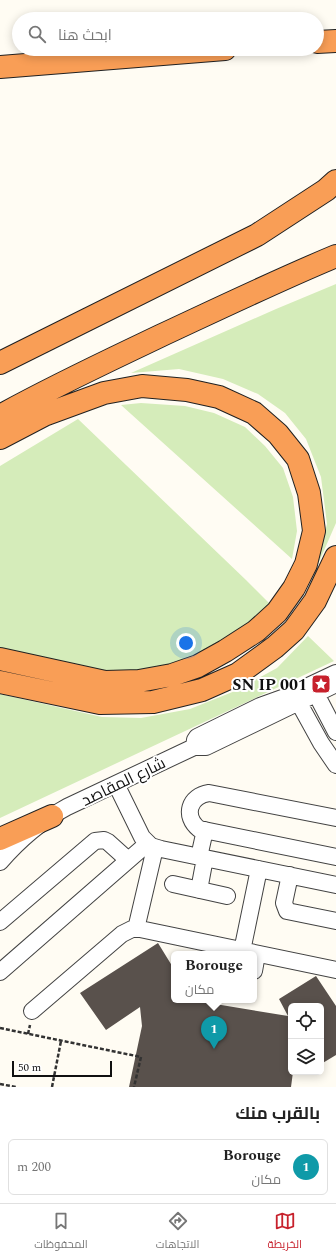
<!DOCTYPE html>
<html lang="ar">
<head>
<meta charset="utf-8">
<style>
  :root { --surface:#fff; --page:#f2f2f2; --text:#222; --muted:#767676; --line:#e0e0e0; --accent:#c7212c }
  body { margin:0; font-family:Spectral,Cairo,serif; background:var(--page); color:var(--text); direction:rtl }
  .controls { position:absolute; right:12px; bottom:12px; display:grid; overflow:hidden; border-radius:6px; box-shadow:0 2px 10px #0003 }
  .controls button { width:36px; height:36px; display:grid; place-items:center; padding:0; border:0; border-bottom:1px solid var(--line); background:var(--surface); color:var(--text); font:20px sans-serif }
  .scale { position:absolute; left:12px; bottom:10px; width:100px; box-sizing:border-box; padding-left:4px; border:2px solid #101010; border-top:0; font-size:11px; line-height:14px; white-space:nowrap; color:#101010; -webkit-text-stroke:3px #fff; paint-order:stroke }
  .you { position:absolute; left:186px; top:643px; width:14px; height:14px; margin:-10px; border:3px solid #fff; border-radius:50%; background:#1a73e8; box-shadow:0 0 0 6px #1a73e833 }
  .badge { display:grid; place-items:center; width:26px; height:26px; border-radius:50%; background:var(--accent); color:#fff; font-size:13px; font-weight:700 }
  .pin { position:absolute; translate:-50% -33px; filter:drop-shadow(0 1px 2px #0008) }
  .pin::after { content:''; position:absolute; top:21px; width:14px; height:12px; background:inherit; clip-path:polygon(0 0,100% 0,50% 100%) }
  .popup { position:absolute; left:171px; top:951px; width:86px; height:52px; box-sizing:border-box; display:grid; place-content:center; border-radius:6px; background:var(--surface); filter:drop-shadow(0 1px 3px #0005); font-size:13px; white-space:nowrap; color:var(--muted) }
  .popup b { font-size:15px; color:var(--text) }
  .popup::after { content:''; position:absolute; left:50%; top:100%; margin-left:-8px; border:8px solid transparent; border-top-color:var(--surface) }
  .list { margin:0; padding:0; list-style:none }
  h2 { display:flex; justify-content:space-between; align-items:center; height:52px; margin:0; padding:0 16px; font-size:17px }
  h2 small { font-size:13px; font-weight:400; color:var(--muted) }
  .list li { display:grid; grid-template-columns:26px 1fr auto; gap:12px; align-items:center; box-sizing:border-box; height:56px; margin:0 8px 8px; padding:0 8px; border:1px solid var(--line); border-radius:6px }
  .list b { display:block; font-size:15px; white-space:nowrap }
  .list p { margin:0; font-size:13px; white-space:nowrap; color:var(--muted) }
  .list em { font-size:13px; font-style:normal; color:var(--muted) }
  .icon { flex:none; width:22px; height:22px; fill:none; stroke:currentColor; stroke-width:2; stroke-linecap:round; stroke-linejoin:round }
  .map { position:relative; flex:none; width:336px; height:1087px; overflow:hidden; direction:ltr }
  .search { position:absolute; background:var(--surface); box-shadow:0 2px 10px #0003; left:12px; right:12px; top:12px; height:44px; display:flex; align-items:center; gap:10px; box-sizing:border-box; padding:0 14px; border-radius:22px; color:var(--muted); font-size:15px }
  .sheet { height:116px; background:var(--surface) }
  nav { display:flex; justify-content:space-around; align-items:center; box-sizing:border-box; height:56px; border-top:1px solid var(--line); background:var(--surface); font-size:11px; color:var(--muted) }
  nav a { display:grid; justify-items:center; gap:2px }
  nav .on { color:var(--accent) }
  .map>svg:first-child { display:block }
  .green { fill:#d5ecba }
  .building { fill:#59514c }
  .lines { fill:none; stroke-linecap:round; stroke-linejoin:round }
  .minor-casing { stroke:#434343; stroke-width:18 }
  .highway-casing { stroke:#212121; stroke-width:24 }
  .path { stroke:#323232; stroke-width:2.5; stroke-dasharray:4 2; stroke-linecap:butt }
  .minor { stroke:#fff; stroke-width:16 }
  .highway { stroke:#f99e56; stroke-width:22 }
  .labels { text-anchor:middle; stroke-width:4; stroke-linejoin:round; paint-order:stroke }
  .poi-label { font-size:16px; font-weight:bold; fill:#101010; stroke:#fff; text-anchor:end }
  .street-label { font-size:16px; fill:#101010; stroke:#fff }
</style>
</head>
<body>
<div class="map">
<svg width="336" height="1087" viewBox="0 0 336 1087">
  <rect width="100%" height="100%" fill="#fffcf3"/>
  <path class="green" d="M 336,284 L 336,523 L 315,571 L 327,524 L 321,477 L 306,439 L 285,413 L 258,394 L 223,379 L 179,369 L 131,373 L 276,309 Z
    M 141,403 L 185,406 L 214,413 L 245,427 L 265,446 L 283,468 L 293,497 L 297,531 L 292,559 L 121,405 Z
    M 78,419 L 246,580 L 273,607 L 198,660 L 139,673 L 107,671 L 0,648 L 0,466 Z
    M 308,636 L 334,661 L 0,818 L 0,694 L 102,717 L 141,718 L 190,709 L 235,691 L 277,668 Z"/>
  <path class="building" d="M 158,943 L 174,969 L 174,1000 L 191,1000 L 288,1016 L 279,999 L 316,976 L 336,1006 L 336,1055 L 321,1064 L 321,1006 L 291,1006 L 291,1072 L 293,1072 L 291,1087 L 129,1087 L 142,1026 L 140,1007 L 106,1030 L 80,993 Z"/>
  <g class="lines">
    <defs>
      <path id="minor" d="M 312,686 L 336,732
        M 294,694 L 321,743 L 336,765
        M 194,747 L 195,740 L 197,737 L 260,706 L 285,697 L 336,673
        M 116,784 L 142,837 L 151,846 L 161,849 L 336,885
        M 336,818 L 209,793 C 189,796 183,816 199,829 L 336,857
        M 199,857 L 205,830
        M 0,862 C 20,839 41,821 67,807 L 194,747 L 206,747 L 336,684
        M 290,875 L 284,903 L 287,911 L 336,921
        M 173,884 L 227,896
        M 199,890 L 205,858
        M 0,922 L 95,841 L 104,840 L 108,842 L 128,860
        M 136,929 L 155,848
        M 242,951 L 259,869
        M 254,971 L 257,954
        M 0,972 L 148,843
        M 32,1011 L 122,934 L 132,929 L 140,929 L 336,970"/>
      <path id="highway" d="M 317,42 L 336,41
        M 0,67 L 225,49
        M 0,363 L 257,235 L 326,190 L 336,181
        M 0,416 C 52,387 106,362 160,336 C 218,309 276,281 336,256
        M 0,438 L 44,415 L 104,393 L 142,386 L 187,390 L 219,397 L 254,413 L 278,434 L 298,459 L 309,493 L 314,531 L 306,564 L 294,588 L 277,612 L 256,631 L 225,651 L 198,666 L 172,675 L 139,681 L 105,682 L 0,659
        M 0,682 L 100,703 L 153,702 L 202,690 L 238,674 L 275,647 L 294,630 L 315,601 L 336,557
        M 0,839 L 52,816"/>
    </defs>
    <use href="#minor" class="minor-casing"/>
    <use href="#highway" class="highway-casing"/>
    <path class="path" d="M 0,1028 L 141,1057 L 134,1087
      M 28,1034 L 30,1025
      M 0,1084 L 16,1087
      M 52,1087 L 61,1041"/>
    <use href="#minor" class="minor"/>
    <use href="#highway" class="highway"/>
  </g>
  <defs>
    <symbol id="sight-square" viewBox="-11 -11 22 22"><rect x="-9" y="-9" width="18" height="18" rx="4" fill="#c7212c" stroke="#fff"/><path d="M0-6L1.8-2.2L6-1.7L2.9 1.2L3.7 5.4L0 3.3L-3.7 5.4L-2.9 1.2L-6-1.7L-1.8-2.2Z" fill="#fff"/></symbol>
  </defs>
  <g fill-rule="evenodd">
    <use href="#sight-square" x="310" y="673" width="22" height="22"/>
  </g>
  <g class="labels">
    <g class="poi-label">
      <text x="307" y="690">SN IP 001</text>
    </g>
    <g class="street-label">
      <text transform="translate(123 781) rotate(-26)" y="6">شارع المقاصد</text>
    </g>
  </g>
</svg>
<div class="controls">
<button><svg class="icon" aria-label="locate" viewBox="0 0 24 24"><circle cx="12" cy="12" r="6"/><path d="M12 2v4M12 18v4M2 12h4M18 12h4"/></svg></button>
<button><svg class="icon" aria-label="layers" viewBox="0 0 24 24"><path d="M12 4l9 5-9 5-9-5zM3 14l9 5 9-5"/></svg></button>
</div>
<div class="scale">50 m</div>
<div class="you"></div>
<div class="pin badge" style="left:214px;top:1049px;background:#0f9aa8">1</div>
<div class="popup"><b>Borouge</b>مكان</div>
<div class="search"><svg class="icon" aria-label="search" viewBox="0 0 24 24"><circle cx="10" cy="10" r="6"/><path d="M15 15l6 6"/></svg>ابحث هنا</div>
</div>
<section class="sheet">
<h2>بالقرب منك<small></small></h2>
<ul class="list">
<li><span class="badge" style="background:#0f9aa8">1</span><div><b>Borouge</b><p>مكان</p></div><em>200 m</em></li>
</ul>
</section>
<nav>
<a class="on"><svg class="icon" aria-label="map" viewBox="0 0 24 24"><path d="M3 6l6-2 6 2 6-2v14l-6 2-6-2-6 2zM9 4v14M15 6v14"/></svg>الخريطة</a>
<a><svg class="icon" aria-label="directions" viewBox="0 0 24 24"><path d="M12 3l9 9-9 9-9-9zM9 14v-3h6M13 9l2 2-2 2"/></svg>الاتجاهات</a>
<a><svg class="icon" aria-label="saved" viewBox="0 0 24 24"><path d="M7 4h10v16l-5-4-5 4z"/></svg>المحفوظات</a>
</nav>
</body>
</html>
